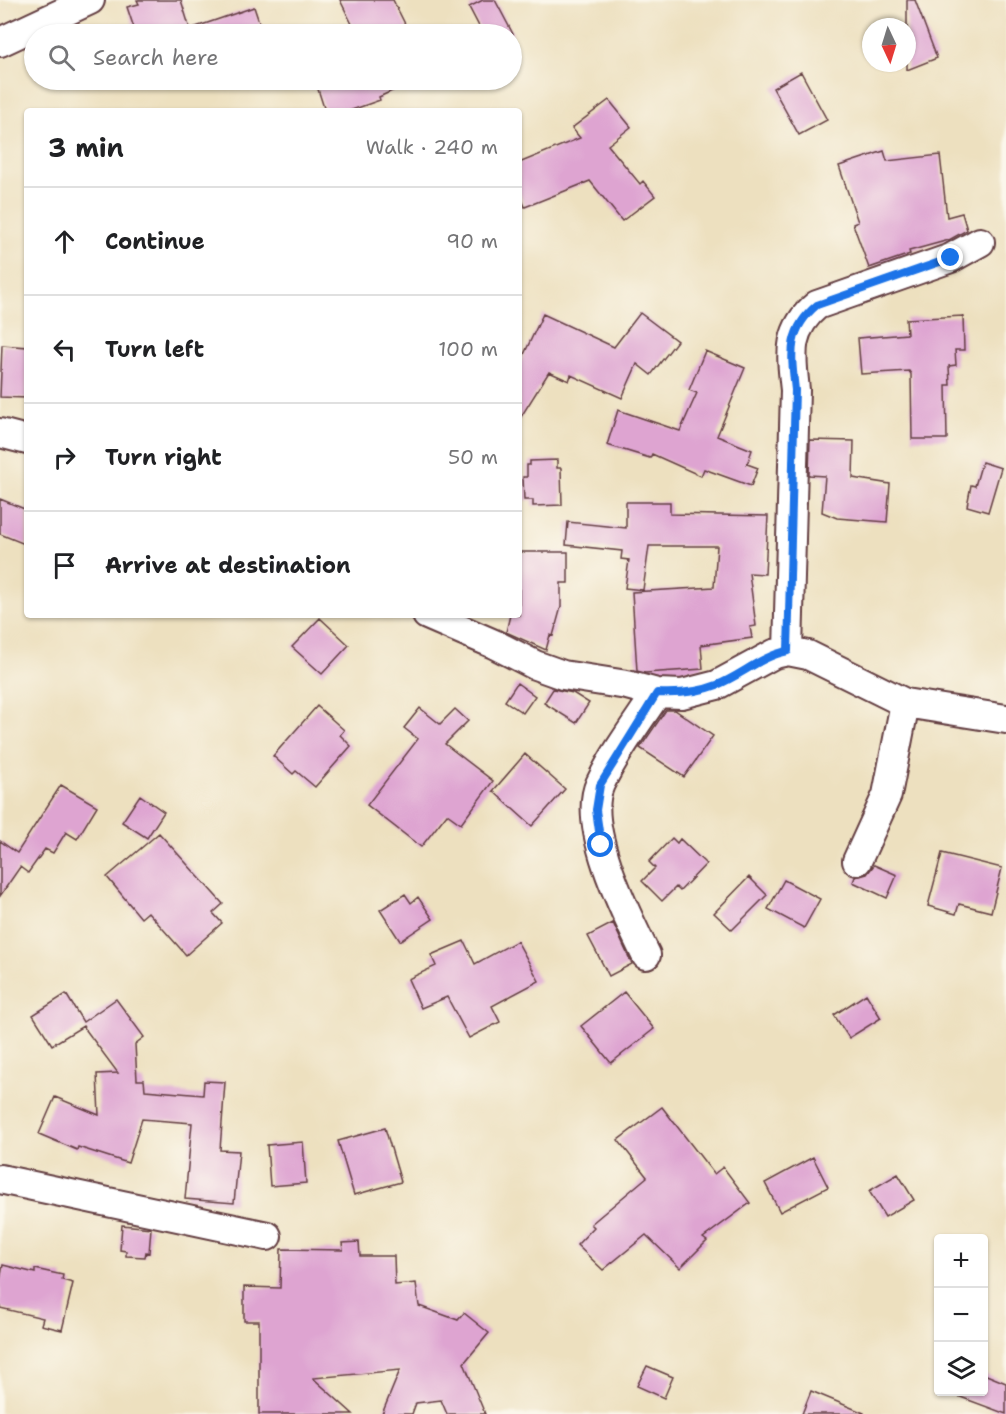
<!DOCTYPE html>
<html lang="en">
<head>
<meta charset="utf-8">
<style>
  :root { --surface:#fff; --page:#f6f6f6; --text:#202124; --muted:#757577; --line:#e0e0e0 }
  body { margin:0; font-family:"Shantell Sans",sans-serif; background:var(--page); color:var(--text) }
  .controls { position:absolute; right:18px; bottom:18px; display:grid; overflow:hidden; border-radius:6px; box-shadow:0 2px 4px #0004 }
  .controls button { width:54px; height:54px; display:grid; place-items:center; padding:0; border:0; border-bottom:2px solid var(--line); background:var(--surface); color:var(--text); font:30px sans-serif }
  .compass { position:absolute; left:862px; top:18px; width:54px; height:54px; border-radius:50%; background:var(--surface); box-shadow:0 2px 4px #0004; rotate:176deg }
  .stop { position:absolute; width:18px; height:18px; margin:-14px; border:4px solid #1a73e8; border-radius:50%; background:#fff }
  .stop.end { background:#1a73e8; border-color:#fff; box-shadow:0 2px 6px #0008 }
  .list { margin:0; padding:0; list-style:none }
  h2 { display:flex; justify-content:space-between; align-items:center; height:78px; margin:0; padding:0 24px; font-size:26px }
  h2 small { font-size:20px; font-weight:400; color:var(--muted) }
  .list li { display:grid; grid-template-columns:39px 1fr auto; gap:18px; align-items:center; box-sizing:border-box; height:108px; padding:0 24px; border-top:2px solid var(--line) }
  .list b { display:block; font-size:22px; white-space:nowrap }
  .list em { font-size:20px; font-style:normal; color:var(--muted) }
  .icon { flex:none; width:33px; height:33px; fill:none; stroke:currentColor; stroke-width:2; stroke-linecap:round; stroke-linejoin:round }
  .map { position:relative; flex:none; width:1006px; height:1414px; overflow:hidden }
  .search { position:absolute; background:var(--surface); box-shadow:0 2px 4px #0004; left:24px; top:24px; width:498px; height:66px; display:flex; align-items:center; gap:15px; box-sizing:border-box; padding:0 21px; border-radius:33px; color:var(--muted); font-size:22px }
  .panel { position:absolute; background:var(--surface); box-shadow:0 2px 4px #0004; left:24px; top:108px; width:498px; height:510px; border-radius:6px }
  .map>svg:first-child { display:block }
  .building { fill:#dea4d1 }
  .lines { fill:none; stroke-linecap:round; stroke-linejoin:round }
  .minor-casing { stroke:#623c41; stroke-width:32 }
  .minor { stroke:#fff; stroke-width:28 }
  .route { stroke:#1a73e8; stroke-width:8 }
</style>
</head>
<body>
<div class="map">
<svg width="1006" height="1414" viewBox="0 0 1006 1414">
  <rect width="100%" height="100%" fill="#fbf7ec"/>
  <filter id="ink" filterUnits="userSpaceOnUse"><feTurbulence type="fractalNoise" baseFrequency=".0167" numOctaves="2"/><feDisplacementMap in="SourceGraphic" scale="12" xChannelSelector="R" yChannelSelector="G"/><feConvolveMatrix kernelMatrix="1 2 1 2 8 2 1 2 1" color-interpolation-filters="sRGB"/></filter>
  <filter id="wash" filterUnits="userSpaceOnUse"><feTurbulence type="fractalNoise" baseFrequency=".008" numOctaves="4" result="noise"/><feDisplacementMap in="SourceGraphic" scale="24" xChannelSelector="R" yChannelSelector="G"/><feGaussianBlur stdDeviation="1.35" result="paint"/><feColorMatrix in="noise" values="0 0 0 0 0 0 0 0 0 0 0 0 0 0 0 0 0 1.4 0 .05"/><feComposite in="paint" operator="in"/></filter>
  <g filter="url(#wash)">
    <rect width="100%" height="100%" fill="#ede0bf"/>
    <g id="blocks">
      <path class="building" d="M 137,0 L 181,0 L 190,29 L 254,7 L 263,34 L 136,34 L 127,7 L 139,4 Z
        M 340,0 L 393,0 L 410,34 L 357,34 Z
        M 483,0 L 495,0 L 513,34 L 483,34 L 469,7 Z
        M 907,0 L 915,0 L 937,58 L 907,70 Z
        M 801,72 L 827,120 L 799,135 L 773,88 Z
        M 327,80 L 416,80 L 379,97 L 380,100 L 349,111 L 325,111 L 316,83 Z
        M 609,100 L 631,127 L 608,145 L 640,184 L 643,181 L 655,196 L 622,221 L 590,181 L 525,207 L 519,192 L 519,163 L 580,138 L 572,128 Z
        M 884,151 L 887,161 L 940,155 L 947,217 L 962,213 L 967,230 L 949,240 L 909,251 L 910,254 L 869,268 L 853,224 L 858,222 L 839,166 Z
        M 640,313 L 677,341 L 651,375 L 637,364 L 622,398 L 571,375 L 569,381 L 549,372 L 519,420 L 519,365 L 543,314 L 614,347 Z
        M 963,316 L 964,350 L 955,350 L 956,365 L 949,366 L 950,385 L 946,385 L 947,439 L 912,439 L 911,374 L 909,371 L 861,374 L 858,338 L 907,334 L 906,319 Z
        M 2,345 L 27,347 L 27,398 L 0,397 Z
        M 705,351 L 745,368 L 717,436 L 752,450 L 747,464 L 758,468 L 751,486 L 704,469 L 701,476 L 652,454 L 650,458 L 607,445 L 618,410 L 680,431 L 697,393 L 689,390 Z
        M 810,440 L 854,441 L 853,478 L 890,484 L 887,522 L 837,518 L 822,512 L 825,476 L 809,475 Z
        M 557,460 L 557,468 L 561,468 L 562,505 L 533,506 L 533,500 L 524,500 L 523,477 L 527,477 L 527,465 L 530,465 L 530,461 Z
        M 982,462 L 1001,468 L 988,512 L 967,506 L 971,485 L 975,486 Z
        M 0,499 L 27,510 L 27,545 L 0,534 Z
        M 626,502 L 670,502 L 670,514 L 768,516 L 765,574 L 749,573 L 756,626 L 750,627 L 752,638 L 701,645 L 703,669 L 645,673 L 637,671 L 632,592 L 714,587 L 717,546 L 649,546 L 643,590 L 625,588 L 629,560 L 621,559 L 622,551 L 566,545 L 568,522 L 626,528 Z
        M 519,552 L 568,552 L 568,583 L 561,583 L 561,607 L 553,636 L 550,635 L 546,650 L 506,632 L 510,615 L 519,615 Z
        M 320,618 L 349,645 L 322,674 L 292,647 Z
        M 517,683 L 535,696 L 523,713 L 505,701 Z
        M 553,689 L 573,693 L 589,703 L 576,723 L 544,703 Z
        M 317,706 L 344,730 L 340,735 L 351,746 L 315,787 L 296,771 L 293,774 L 273,756 Z
        M 420,708 L 440,724 L 455,709 L 468,721 L 445,744 L 493,781 L 461,824 L 447,814 L 421,847 L 367,805 L 418,739 L 404,728 Z
        M 666,710 L 675,710 L 713,736 L 684,777 L 640,748 Z
        M 525,754 L 565,789 L 532,826 L 493,791 Z
        M 61,785 L 97,806 L 77,839 L 66,832 L 53,853 L 45,849 L 28,873 L 20,867 L 0,896 L 0,841 L 17,853 Z
        M 140,795 L 164,812 L 147,838 L 122,822 Z
        M 159,833 L 223,904 L 213,913 L 222,923 L 186,955 L 148,912 L 141,918 L 107,877 Z
        M 672,838 L 677,843 L 680,839 L 706,864 L 680,891 L 676,887 L 662,901 L 642,881 L 655,868 L 649,862 Z
        M 942,853 L 1002,868 L 991,912 L 959,904 L 956,914 L 928,906 Z
        M 874,865 L 897,875 L 887,898 L 853,882 L 855,877 L 867,874 Z
        M 749,877 L 767,895 L 732,930 L 714,913 Z
        M 784,880 L 820,899 L 804,928 L 768,909 Z
        M 405,894 L 411,903 L 418,897 L 433,919 L 400,941 L 380,910 Z
        M 613,923 L 632,964 L 609,976 L 588,936 Z
        M 464,941 L 475,964 L 517,941 L 539,981 L 492,1006 L 500,1022 L 469,1038 L 447,997 L 421,1008 L 408,979 L 436,966 L 431,955 Z
        M 624,992 L 654,1029 L 611,1063 L 581,1026 Z
        M 66,994 L 83,1022 L 116,999 L 144,1037 L 135,1044 L 137,1080 L 144,1080 L 145,1090 L 203,1095 L 204,1081 L 225,1082 L 220,1150 L 239,1151 L 234,1203 L 185,1199 L 192,1123 L 142,1119 L 128,1163 L 78,1147 L 77,1150 L 39,1134 L 55,1097 L 99,1115 L 97,1074 L 118,1073 L 83,1026 L 52,1045 L 33,1015 Z
        M 866,994 L 881,1018 L 849,1038 L 834,1015 Z
        M 662,1107 L 714,1174 L 723,1167 L 750,1203 L 703,1238 L 707,1241 L 680,1268 L 646,1235 L 603,1270 L 577,1245 L 594,1227 L 591,1224 L 647,1177 L 618,1140 Z
        M 385,1128 L 401,1182 L 354,1195 L 338,1141 Z
        M 303,1142 L 306,1183 L 270,1186 L 267,1145 Z
        M 813,1157 L 828,1187 L 780,1212 L 765,1183 Z
        M 898,1174 L 914,1200 L 885,1217 L 869,1191 Z
        M 122,1225 L 151,1228 L 149,1253 L 146,1252 L 145,1257 L 126,1256 L 126,1251 L 120,1250 Z
        M 359,1242 L 360,1256 L 394,1256 L 395,1285 L 416,1283 L 419,1306 L 458,1320 L 464,1313 L 489,1333 L 464,1363 L 485,1414 L 447,1414 L 441,1400 L 416,1403 L 412,1414 L 382,1414 L 400,1370 L 313,1378 L 353,1414 L 259,1414 L 259,1321 L 244,1321 L 244,1287 L 280,1288 L 281,1249 L 343,1250 L 342,1243 Z
        M 3,1265 L 35,1273 L 35,1269 L 63,1275 L 62,1280 L 73,1283 L 62,1330 L 41,1325 L 43,1318 L 0,1308 L 0,1280 Z
        M 647,1366 L 673,1377 L 664,1398 L 637,1386 Z
        M 984,1374 L 1006,1383 L 1006,1414 L 947,1392 L 984,1392 Z
        M 811,1391 L 864,1413 L 864,1414 L 802,1414 Z"/>
    </g>
  </g>
  <g filter="url(#ink)">
    <use href="#blocks" fill-opacity="0" stroke="#623c41" stroke-width="1.5"/>
    <g class="lines">
      <defs>
        <path id="minor" d="M 0,42 L 90,0
          M 0,433 L 27,440
          M 427,615 L 494,644 L 535,665 L 563,675 L 627,685 L 657,693 L 682,694 L 717,685 L 774,654 L 788,651 L 808,655 L 905,703 L 1006,719
          M 788,651 L 795,390 C 791,354 787,330 817,305 L 951,258 L 980,242
          M 857,861 L 887,795 L 905,703
          M 646,955 C 627,916 581,826 600,784 C 615,752 638,722 657,693
          M 0,1179 L 267,1236"/>
      </defs>
      <use href="#minor" class="minor-casing"/>
      <use href="#minor" class="minor"/>
    </g>
  </g>
  <g class="lines" filter="url(#ink)">
    <path class="route" d="M 601,845 L 596,810 L 600,785 L 657,693 C 677,694 697,693 717,685 C 742,675 761,656 788,651 L 795,390 C 791,354 787,330 817,305 L 951,258"/>
  </g>
</svg>
<div class="controls">
<button>+</button>
<button>−</button>
<button><svg class="icon" aria-label="layers" viewBox="0 0 24 24"><path d="M12 4l9 5-9 5-9-5zM3 14l9 5 9-5"/></svg></button>
</div>
<svg class="compass" viewBox="-18 -18 36 36"><path d="M0-13l5 13h-10z" fill="#e53935"/><path d="M0 13l5-13h-10z" fill="#757577"/></svg>
<div class="stop" style="left:601px;top:845px"></div>
<div class="stop end" style="left:951px;top:258px"></div>
<div class="search"><svg class="icon" aria-label="search" viewBox="0 0 24 24"><circle cx="10" cy="10" r="6"/><path d="M15 15l6 6"/></svg>Search here</div>
<section class="panel">
<h2>3 min<small>Walk · 240 m</small></h2>
<ul class="list">
<li><svg class="icon" aria-label="ahead" viewBox="0 0 24 24"><path d="M12 20V5M6 11l6-6 6 6"/></svg><div><b>Continue</b></div><em>90 m</em></li>
<li><svg class="icon" aria-label="left" viewBox="0 0 24 24"><path d="M17 20v-9H6M10 6l-5 5 5 5"/></svg><div><b>Turn left</b></div><em>100 m</em></li>
<li><svg class="icon" aria-label="right" viewBox="0 0 24 24"><path d="M7 20v-9h11M14 6l5 5-5 5"/></svg><div><b>Turn right</b></div><em>50 m</em></li>
<li><svg class="icon" aria-label="arrive" viewBox="0 0 24 24"><path d="M6 21V4h12l-3 4 3 4H6"/></svg><div><b>Arrive at destination</b></div></li>
</ul>
</section>
</div>
</body>
</html>
